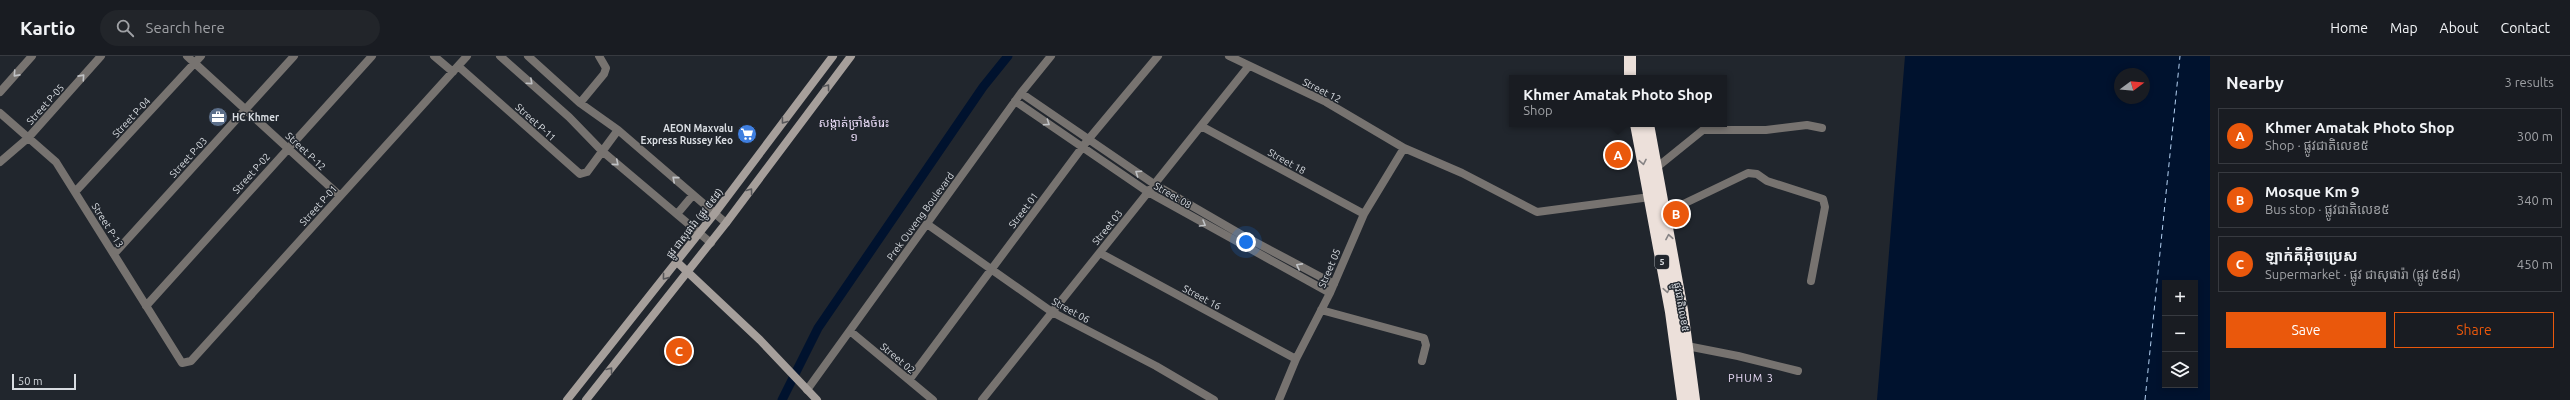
<!DOCTYPE html>
<html lang="en">
<head>
<meta charset="utf-8">
<style>
  :root { --surface:#191c22; --page:#22252a; --text:#f1f3f6; --muted:#9fa1a5; --line:#373a40; --accent:#ea580c }
  body { margin:0; font-family:Ubuntu,"Noto Sans Khmer",sans-serif; background:var(--page); color:var(--text) }
  .controls { position:absolute; right:12px; bottom:12px; display:grid; overflow:hidden; border-radius:0px; box-shadow:0 2px 6px #0003 }
  .controls button { width:36px; height:36px; display:grid; place-items:center; padding:0; border:0; border-bottom:1px solid var(--line); background:var(--surface); color:var(--text); font:20px sans-serif }
  .compass { position:absolute; left:2114px; top:12px; width:36px; height:36px; border-radius:50%; background:var(--surface); box-shadow:0 2px 6px #0003; rotate:74deg }
  .scale { position:absolute; left:12px; bottom:10px; width:64px; box-sizing:border-box; padding-left:4px; border:2px solid #d8dce1; border-top:0; font-size:11px; line-height:14px; white-space:nowrap; color:#d8dce1; -webkit-text-stroke:3px #21262d; paint-order:stroke }
  .you { position:absolute; left:1246px; top:186px; width:14px; height:14px; margin:-10px; border:3px solid #fff; border-radius:50%; background:#1a73e8; box-shadow:0 0 0 6px #1a73e833 }
  .badge { display:grid; place-items:center; width:26px; height:26px; border-radius:50%; background:var(--accent); color:#fff; font-size:13px; font-weight:700 }
  .pin { position:absolute; translate:-50% -50%; border:2px solid #fff; box-shadow:0 1px 4px #0006 }
  .popup { position:absolute; left:1509px; top:19px; width:218px; height:52px; box-sizing:border-box; display:grid; place-content:center; border-radius:0px; background:var(--surface); filter:drop-shadow(0 1px 3px #0005); font-size:13px; white-space:nowrap; color:var(--muted) }
  .popup b { font-size:15px; color:var(--text) }
  .popup::after { content:''; position:absolute; left:50%; top:100%; margin-left:-8px; border:8px solid transparent; border-top-color:var(--surface) }
  .list { margin:0; padding:0; list-style:none }
  h2 { display:flex; justify-content:space-between; align-items:center; height:52px; margin:0; padding:0 16px; font-size:17px }
  h2 small { font-size:13px; font-weight:400; color:var(--muted) }
  .list li { display:grid; grid-template-columns:26px 1fr auto; gap:12px; align-items:center; box-sizing:border-box; height:56px; margin:0 8px 8px; padding:0 8px; border:1px solid var(--line); border-radius:0px }
  .list b { display:block; font-size:15px; white-space:nowrap }
  .list p { margin:0; font-size:13px; white-space:nowrap; color:var(--muted) }
  .list em { font-size:13px; font-style:normal; color:var(--muted) }
  .actions { display:flex; gap:8px; padding:12px 16px }
  .actions a { flex:1; padding:9px 0; border:1px solid var(--accent); border-radius:0px; text-align:center; font-size:14px; color:var(--accent) }
  .actions .main { background:var(--accent); color:#fff }
  .icon { flex:none; width:22px; height:22px; fill:none; stroke:currentColor; stroke-width:2; stroke-linecap:round; stroke-linejoin:round }
  .map { position:relative; flex:none; width:2210px; height:344px; overflow:hidden }
  header { display:flex; align-items:center; gap:24px; box-sizing:border-box; height:56px; padding:0 20px; background:var(--surface); border-bottom:1px solid var(--line) }
  header strong { font-size:19px }
  nav { display:flex; gap:22px; margin-inline-start:auto; font-size:14px }
  .search { width:280px; height:36px; background:var(--page); display:flex; align-items:center; gap:10px; box-sizing:border-box; padding:0 14px; border-radius:22px; color:var(--muted); font-size:15px }
  main { display:flex }
  aside { flex:1; background:var(--surface) }
  .map>svg:first-child { display:block }
  .water { fill:#00122e; fill-rule:evenodd }
  .lines { fill:none; stroke-linecap:round; stroke-linejoin:round }
  .canal { stroke:#00122e; stroke-width:9 }
  .ferry { stroke:#b5d2f3; stroke-width:1; stroke-dasharray:5 4; stroke-linecap:butt }
  .street { stroke:#777370; stroke-width:8 }
  .secondary { stroke:#a69f9b; stroke-width:8 }
  .highway { stroke:#ece0da; stroke-width:12 }
  .oneway { stroke:#c0c2c5 }
  .oneway2 { stroke:#565659 }
  .oneway3 { stroke:#868384 }
  .labels { text-anchor:middle; stroke-width:3; stroke-linejoin:round; paint-order:stroke }
  .shield { fill:#21262d; stroke:#a1a5ab; stroke-width:1 }
  .shield-label { font-size:9px; font-weight:bold; fill:#d8dce1 }
  .street-label { font-size:10px; fill:#d8dce1; stroke:#21262d }
  .poi-label { font-size:10px; font-weight:bold; fill:#d8dce1; stroke:#21262d; text-anchor:start }
  .neighbourhood-label { font-size:11px; letter-spacing:1px; fill:#e9dbf7; stroke:#21262d }
  .quarter-label { font-size:12px; fill:#e9dbf7; stroke:#21262d }
</style>
</head>
<body>
<header>
<strong>Kartio</strong>
<div class="search"><svg class="icon" aria-label="search" viewBox="0 0 24 24"><circle cx="10" cy="10" r="6"/><path d="M15 15l6 6"/></svg>Search here</div>
<nav><a>Home</a><a>Map</a><a>About</a><a>Contact</a></nav>
</header>
<main>
<div class="map">
<svg width="2210" height="344" viewBox="0 0 2210 344">
  <rect width="100%" height="100%" fill="#21262d"/>
  <path class="water" d="M 1905,0 L 2210,0 L 2210,344 L 1877,344 ZM 2120,18 L 2144,18 L 2144,42 L 2120,42 ZM 2165,227 L 2195,227 L 2195,329 L 2165,329 Z"/>
  <g class="lines">
    <path class="canal" d="M 782,344 L 818,272 L 983,31 L 1008,0"/>
    <path class="ferry" d="M 2145,344 L 2180,0"/>
    <path class="street" d="M 187,0 L 340,140
      M 434,0 L 453,16
      M 500,0 L 569,61 L 602,95 L 711,187
      M 528,0 L 580,47 L 618,74 L 726,167
      M 1229,0 L 1326,46 L 1404,92 L 1462,117 L 1537,156 L 1650,141
      M 458,10 L 580,118 L 587,116 L 618,74
      M 0,36 L 32,0
      M 1021,37 L 1154,128 L 1242,179 L 1334,228
      M 1015,45 L 1148,136 L 1330,237
      M 580,47 L 604,18 L 606,12 L 599,0
      M 0,57 L 56,106 L 182,307 L 191,305 L 467,0
      M 1201,70 L 1364,158
      M 0,106 L 28,82 L 101,0
      M 1656,112 L 1703,74 L 1766,74 L 1807,69 L 1822,72
      M 75,136 L 201,0
      M 1664,154 L 1677,151 L 1748,117 L 1757,118 L 1767,125 L 1823,143 L 1825,151 L 1811,225
      M 677,158 L 693,139
      M 927,168 L 1052,256 L 1156,310 L 1214,344
      M 1100,197 L 1296,303
      M 114,198 L 294,0
      M 146,250 L 372,0
      M 1321,254 L 1424,282 L 1426,289 L 1422,305
      M 850,275 L 933,344
      M 1687,290 L 1738,300 L 1798,315
      M 909,324 L 1087,85 L 1158,0
      M 807,334 L 1021,37 L 1051,0
      M 982,344 L 1248,11
      M 1279,344 L 1296,303 L 1330,237 L 1364,158 L 1404,92"/>
    <path class="secondary" d="M 677,206 L 760,284 L 817,344
      M 567,344 L 715,157 L 833,0
      M 586,344 L 726,167 L 851,0"/>
    <path class="highway" d="M 1630,0 L 1630,22
      M 1636,68 L 1671,256 L 1683,344
      M 1648,68 L 1682,254 L 1694,344"/>
  </g>
  <defs><path id="oneway-chevron" d="M-2-3.5L2.5 0L-2 3.5" fill="none" stroke-width="1.6" stroke-linecap="round" stroke-linejoin="round"/></defs>
  <g class="oneway">
    <use href="#oneway-chevron" transform="translate(16 18) rotate(132)"/>
    <use href="#oneway-chevron" transform="translate(82 21) rotate(-48)"/>
    <use href="#oneway-chevron" transform="translate(530 26) rotate(42)"/>
    <use href="#oneway-chevron" transform="translate(1047 67) rotate(34)"/>
    <use href="#oneway-chevron" transform="translate(616 107) rotate(40)"/>
    <use href="#oneway-chevron" transform="translate(1138 117) rotate(-146)"/>
    <use href="#oneway-chevron" transform="translate(675 123) rotate(-139)"/>
    <use href="#oneway-chevron" transform="translate(1203 168) rotate(30)"/>
    <use href="#oneway-chevron" transform="translate(1299 210) rotate(-152)"/>
  </g>
  <g class="oneway2">
    <use href="#oneway-chevron" transform="translate(827 31) rotate(-53)"/>
    <use href="#oneway-chevron" transform="translate(784 65) rotate(127)"/>
    <use href="#oneway-chevron" transform="translate(750 135) rotate(-53)"/>
    <use href="#oneway-chevron" transform="translate(665 221) rotate(129)"/>
    <use href="#oneway-chevron" transform="translate(610 314) rotate(-52)"/>
  </g>
  <g class="oneway3">
    <use href="#oneway-chevron" transform="translate(1643 106) rotate(79)"/>
    <use href="#oneway-chevron" transform="translate(1669 181) rotate(-100)"/>
    <use href="#oneway-chevron" transform="translate(1667 234) rotate(80)"/>
  </g>
  <defs>
    <symbol id="office-disc" viewBox="-11 -11 22 22"><circle r="9.5" fill="#5c6f8a" stroke="#21262d"/><path d="M-6-3h4V-5.5h4V-3h4V5H-6ZM-1-4.5V-3h2v-1.5ZM-6 0V1H6V0Z" fill="#fff"/></symbol>
    <symbol id="supermarket-disc" viewBox="-11 -11 22 22"><circle r="9.5" fill="#3f7fe0" stroke="#21262d"/><path d="M-6-5.5h2.5l.6 2H6L4.5 2H-2.5L-4.4-4H-6ZM-1.5 3.2a1.3 1.3 0 1 0 .1 0ZM3 3.2a1.3 1.3 0 1 0 .1 0Z" fill="#fff"/></symbol>
  </defs>
  <g fill-rule="evenodd">
    <use href="#office-disc" x="207" y="50" width="22" height="22"/>
    <use href="#supermarket-disc" x="736" y="67" width="22" height="22"/>
  </g>
  <g class="labels">
    <rect class="shield" x="1655" y="199" width="14" height="14" rx="3"/>
    <g class="shield-label">
      <text x="1662" y="209">5</text>
    </g>
    <g class="street-label">
      <text transform="translate(1322 34) rotate(27)" y="4">Street 12</text>
      <text transform="translate(45 48) rotate(-48)" y="4">Street P-05</text>
      <text transform="translate(131 61) rotate(-47)" y="4">Street P-04</text>
      <text transform="translate(536 66) rotate(42)" y="4">Street P-11</text>
      <text transform="translate(306 95) rotate(43)" y="4">Street P-12</text>
      <text transform="translate(188 101) rotate(-48)" y="4">Street P-03</text>
      <text transform="translate(1287 105) rotate(29)" y="4">Street 18</text>
      <text transform="translate(251 117) rotate(-48)" y="4">Street P-02</text>
      <text transform="translate(1173 139) rotate(30)" y="4">Street 08</text>
      <text transform="translate(318 149) rotate(-48)" y="4">Street P-01</text>
      <text transform="translate(1023 154) rotate(-53)" y="4">Street 01</text>
      <text transform="translate(920 160) rotate(-54)" y="4">Prek Ouveng Boulevard</text>
      <text transform="translate(694 167) rotate(-52)" y="4">ផ្លូវ ជាសុផារ៉ា (ផ្លូវ ៥៩៨)</text>
      <text transform="translate(108 169) rotate(58)" y="4">Street P-13</text>
      <text transform="translate(1107 171) rotate(-51)" y="4">Street 03</text>
      <text transform="translate(1329 212) rotate(-67)" y="4">Street 05</text>
      <text transform="translate(1202 241) rotate(28)" y="4">Street 16</text>
      <text transform="translate(1682 251) rotate(80)" y="4">ផ្លូវជាតិលេខ៥</text>
      <text transform="translate(1071 254) rotate(29)" y="4">Street 06</text>
      <text transform="translate(898 302) rotate(40)" y="4">Street 02</text>
    </g>
    <g class="poi-label">
      <text x="232" y="65">HC Khmer</text>
      <text x="733" y="76" text-anchor="end">AEON Maxvalu<tspan x="733" dy="12">Express Russey Keo</tspan></text>
    </g>
    <g class="neighbourhood-label">
      <text x="1751" y="326">PHUM 3</text>
    </g>
    <g class="quarter-label">
      <text x="854" y="71">សង្កាត់ច្រាំងចំរេះ<tspan x="854" dy="14">១</tspan></text>
    </g>
  </g>
</svg>
<div class="controls">
<button>+</button>
<button>−</button>
<button><svg class="icon" aria-label="layers" viewBox="0 0 24 24"><path d="M12 4l9 5-9 5-9-5zM3 14l9 5 9-5"/></svg></button>
</div>
<svg class="compass" viewBox="-18 -18 36 36"><path d="M0-13l5 13h-10z" fill="#e53935"/><path d="M0 13l5-13h-10z" fill="#9fa1a5"/></svg>
<div class="scale">50 m</div>
<div class="you"></div>
<div class="pin badge" style="left:1618px;top:99px">A</div>
<div class="popup"><b>Khmer Amatak Photo Shop</b>Shop</div>
<div class="pin badge" style="left:1676px;top:158px">B</div>
<div class="pin badge" style="left:679px;top:295px">C</div>
</div>
<aside>
<h2>Nearby<small>3 results</small></h2>
<ul class="list">
<li><span class="badge">A</span><div><b>Khmer Amatak Photo Shop</b><p>Shop · ផ្លូវជាតិលេខ៥</p></div><em>300 m</em></li>
<li><span class="badge">B</span><div><b>Mosque Km 9</b><p>Bus stop · ផ្លូវជាតិលេខ៥</p></div><em>340 m</em></li>
<li><span class="badge">C</span><div><b>ឡាក់គីអ៊ិចប្រេស</b><p>Supermarket · ផ្លូវ ជាសុផារ៉ា (ផ្លូវ ៥៩៨)</p></div><em>450 m</em></li>
</ul>
<div class="actions"><a class="main">Save</a><a>Share</a></div>
</aside>
</main>
</body>
</html>
